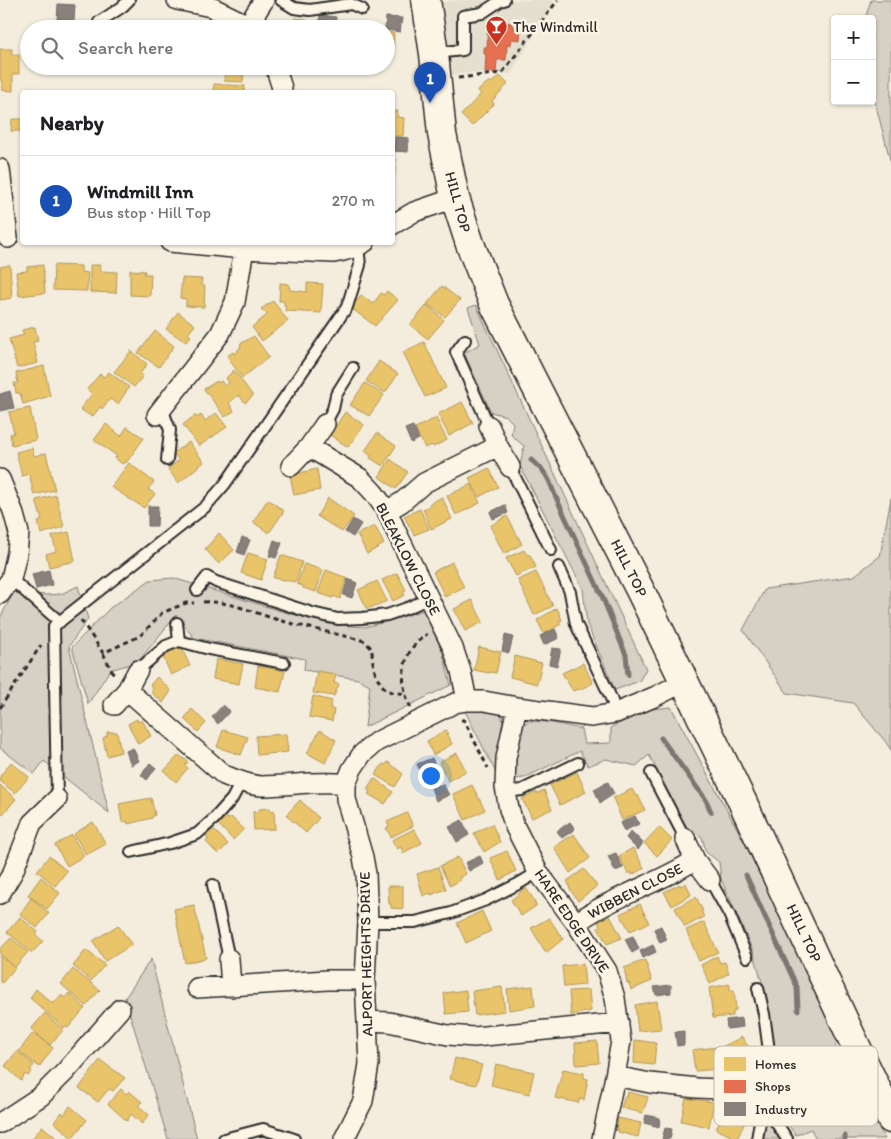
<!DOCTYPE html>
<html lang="en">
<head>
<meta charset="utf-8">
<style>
  :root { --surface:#fff; --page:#f6f6f6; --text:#202124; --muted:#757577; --line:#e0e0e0; --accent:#c8321e }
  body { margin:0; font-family:Itim,sans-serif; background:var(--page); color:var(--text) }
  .controls { position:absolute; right:15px; top:15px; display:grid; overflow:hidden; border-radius:5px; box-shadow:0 1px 4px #0004 }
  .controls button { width:45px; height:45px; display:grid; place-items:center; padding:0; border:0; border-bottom:1px solid var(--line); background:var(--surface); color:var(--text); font:25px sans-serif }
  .you { position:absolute; left:430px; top:775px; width:18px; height:18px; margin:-12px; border:4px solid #fff; border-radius:50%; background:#1a73e8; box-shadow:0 0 0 8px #1a73e833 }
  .badge { display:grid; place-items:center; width:32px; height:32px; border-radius:50%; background:var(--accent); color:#fff; font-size:16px; font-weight:700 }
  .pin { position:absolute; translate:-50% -41px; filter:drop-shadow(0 1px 2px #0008) }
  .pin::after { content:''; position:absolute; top:26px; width:18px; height:15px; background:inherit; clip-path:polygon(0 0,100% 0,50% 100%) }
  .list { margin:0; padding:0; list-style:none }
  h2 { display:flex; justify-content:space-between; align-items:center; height:65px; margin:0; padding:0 20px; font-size:21px }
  h2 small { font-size:16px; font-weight:400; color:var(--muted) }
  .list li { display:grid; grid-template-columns:32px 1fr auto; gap:15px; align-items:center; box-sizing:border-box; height:90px; padding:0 20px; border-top:1px solid var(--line) }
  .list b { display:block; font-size:19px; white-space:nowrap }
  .list p { margin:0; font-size:16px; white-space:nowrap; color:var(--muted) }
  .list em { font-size:16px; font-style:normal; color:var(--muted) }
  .icon { flex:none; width:28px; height:28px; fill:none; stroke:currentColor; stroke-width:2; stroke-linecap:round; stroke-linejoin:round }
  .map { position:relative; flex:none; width:891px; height:1139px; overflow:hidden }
  .search { position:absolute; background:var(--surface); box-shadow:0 1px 4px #0004; left:20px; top:20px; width:375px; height:55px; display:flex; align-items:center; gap:12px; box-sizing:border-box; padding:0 18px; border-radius:28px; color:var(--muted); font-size:19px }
  .panel { position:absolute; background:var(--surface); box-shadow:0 1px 4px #0004; left:20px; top:90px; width:375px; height:155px; border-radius:5px }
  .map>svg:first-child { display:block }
  .built { fill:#e5dfd0 }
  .green { fill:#d6d1c4; stroke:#807e78 }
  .homes { fill:#e9c46a; stroke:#b09657 }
  .shops { fill:#e76f51; stroke:#af5b46 }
  .industry { fill:#8a817c; stroke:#6e6764 }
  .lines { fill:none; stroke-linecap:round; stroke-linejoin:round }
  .stream { stroke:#7a7771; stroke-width:5 }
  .lane-casing { stroke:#2b2b2b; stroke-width:14 }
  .street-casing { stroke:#2b2b2b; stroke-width:22 }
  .primary-casing { stroke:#2b2b2b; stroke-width:31 }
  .path { stroke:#2b2b2b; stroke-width:3; stroke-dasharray:5 4; stroke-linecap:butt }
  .lane { stroke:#fcf5e5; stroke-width:10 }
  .street { stroke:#fcf5e5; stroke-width:19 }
  .primary { stroke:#fcf5e5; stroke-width:28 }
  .labels { text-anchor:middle; stroke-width:5; stroke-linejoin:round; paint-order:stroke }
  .poi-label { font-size:15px; fill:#2b2b2b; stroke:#fcf5e5; text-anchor:start }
  .street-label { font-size:15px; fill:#2b2b2b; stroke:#fcf5e5 }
  .key { fill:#fcf5e5; stroke:#bdb8ad; stroke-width:1 }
  .key-label { font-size:14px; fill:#2b2b2b }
</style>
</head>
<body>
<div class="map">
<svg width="891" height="1139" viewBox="0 0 891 1139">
  <rect width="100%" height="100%" fill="#f4edde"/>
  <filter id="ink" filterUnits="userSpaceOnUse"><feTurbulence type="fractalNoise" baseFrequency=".02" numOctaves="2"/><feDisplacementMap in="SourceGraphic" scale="10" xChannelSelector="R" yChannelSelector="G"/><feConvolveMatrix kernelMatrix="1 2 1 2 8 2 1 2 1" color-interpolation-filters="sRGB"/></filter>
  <g filter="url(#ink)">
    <path class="built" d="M 460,0 L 554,0 L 511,74 L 485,72 L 450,75 L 441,2 Z"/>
    <path class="green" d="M 871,0 L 891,0 L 891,163 L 872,91 L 872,19 L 865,19 Z
      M 476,305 L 646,669 L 639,681 L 615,690 L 587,624 L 583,589 L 520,466 L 524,446 L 511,435 L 513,423 L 506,416 L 491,412 L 464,353 L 480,344 L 468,308 Z
      M 891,498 L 891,750 L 885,741 L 853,703 L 787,693 L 743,630 L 765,589 L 854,576 L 880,556 Z
      M 173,578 L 281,611 L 329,624 L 365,627 L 393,620 L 423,610 L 443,653 L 451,685 L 365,727 L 370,685 L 358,679 L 304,670 L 305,659 L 194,638 L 176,615 L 138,662 L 110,670 L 88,704 L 72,647 L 110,608 L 150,580 Z
      M 78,586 L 88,619 L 69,646 L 109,813 L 44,761 L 34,774 L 0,748 L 0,618 L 14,592 L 46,595 L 61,594 Z
      M 671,707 L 747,847 L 839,1043 L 835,1045 L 885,1139 L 816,1139 L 811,1129 L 796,1135 L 777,1110 L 775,1047 L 766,995 L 753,951 L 721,879 L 719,862 L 706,852 L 702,837 L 686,827 L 649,755 L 636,766 L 606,759 L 588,766 L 580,751 L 524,778 L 513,779 L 514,766 L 522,726 L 528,721 L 548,722 L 581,729 L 584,744 L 611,743 L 611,727 L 651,709 Z
      M 494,708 L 501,714 L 503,722 L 501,739 L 498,777 L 465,711 Z
      M 151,959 L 197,1139 L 168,1139 L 125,998 Z
      M 766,1121 L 770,1125 L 780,1139 L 763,1139 Z"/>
    <path class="homes" d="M 295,18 L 306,19 L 306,23 L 315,24 L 314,29 L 277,29 L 277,24 L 290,25 L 290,22 L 294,23 Z
      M 386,32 L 394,33 L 393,50 L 386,49 Z
      M 0,49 L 12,49 L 12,55 L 19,55 L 19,74 L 13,74 L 13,91 L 2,90 L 2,80 L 0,80 Z
      M 76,66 L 97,66 L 96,69 L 76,69 Z
      M 225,66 L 244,66 L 243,82 L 224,81 Z
      M 500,76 L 508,84 L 492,101 L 494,104 L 472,126 L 461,115 L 481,94 L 478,91 L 489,81 L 491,83 Z
      M 214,84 L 245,86 L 244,92 L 207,92 L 213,92 Z
      M 392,111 L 398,111 L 397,117 L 404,118 L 403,136 L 392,136 Z
      M 12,119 L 22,119 L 22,131 L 11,131 Z
      M 392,159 L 396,159 L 393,190 L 392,190 Z
      M 10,265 L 12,298 L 0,300 L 0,267 Z
      M 43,265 L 45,293 L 19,296 L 16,272 L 27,271 L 27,267 Z
      M 54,265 L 81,266 L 81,272 L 88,273 L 87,291 L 53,290 Z
      M 90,265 L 100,265 L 100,271 L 117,272 L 116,293 L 90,292 Z
      M 130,270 L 145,271 L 144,274 L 151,274 L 150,296 L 130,295 Z
      M 182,278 L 202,279 L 201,285 L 205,286 L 204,307 L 186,306 L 186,299 L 180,298 Z
      M 280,283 L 289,284 L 290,290 L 307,292 L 307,283 L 323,284 L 321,313 L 285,311 L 286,305 L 284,305 L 284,301 L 279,301 Z
      M 442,286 L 460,300 L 445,317 L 427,304 Z
      M 387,291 L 398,300 L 375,326 L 351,308 L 361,295 L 373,304 L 381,293 L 384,295 Z
      M 273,301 L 288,321 L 262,341 L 252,327 L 267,315 L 261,309 Z
      M 427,305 L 444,320 L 428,339 L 410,325 Z
      M 178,312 L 195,325 L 188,334 L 191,336 L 186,342 L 166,329 Z
      M 35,327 L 38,341 L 33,342 L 38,363 L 17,368 L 9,339 L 24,335 L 22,330 Z
      M 155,331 L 174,346 L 159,367 L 138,353 Z
      M 254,336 L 269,357 L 242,378 L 227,356 L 233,352 L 235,354 L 241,346 L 240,344 Z
      M 424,342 L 446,388 L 425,397 L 403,352 Z
      M 131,351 L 147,364 L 140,374 L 143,376 L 134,387 L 114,372 Z
      M 379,361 L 398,374 L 385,393 L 366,381 Z
      M 44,366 L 50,396 L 23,404 L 20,393 L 16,393 L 14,383 L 18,383 L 16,373 Z
      M 234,370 L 253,396 L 245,403 L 239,395 L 229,403 L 234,411 L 225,417 L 204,389 L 217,381 L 218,383 L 221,381 L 225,386 L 229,383 L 226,378 Z
      M 109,372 L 129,387 L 118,404 L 110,399 L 102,409 L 100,407 L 92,417 L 80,409 L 92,394 L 87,389 L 100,374 L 104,377 Z
      M 365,383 L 384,395 L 369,416 L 350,405 Z
      M 462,402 L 473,423 L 449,436 L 438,414 Z
      M 30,408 L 36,440 L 12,445 L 10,434 L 14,433 L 9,412 Z
      M 345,412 L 364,425 L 348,447 L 330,435 Z
      M 216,413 L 227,427 L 199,446 L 183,425 L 195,415 L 196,418 L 201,415 L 205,421 Z
      M 436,418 L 447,440 L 433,447 L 432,445 L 425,448 L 415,428 Z
      M 106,424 L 121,436 L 127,427 L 144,438 L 126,463 L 124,462 L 122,464 L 115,458 L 117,456 L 94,440 Z
      M 377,433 L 396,446 L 383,466 L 370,458 L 371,456 L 365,451 Z
      M 189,442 L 204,462 L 178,483 L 168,469 L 179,460 L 173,453 Z
      M 32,448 L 34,456 L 46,453 L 55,490 L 34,495 L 29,474 L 22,476 L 16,452 Z
      M 390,459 L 408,472 L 396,489 L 379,477 Z
      M 129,463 L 154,482 L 148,489 L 155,494 L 144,508 L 111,487 Z
      M 489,468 L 498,487 L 479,497 L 469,478 Z
      M 317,469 L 320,490 L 294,495 L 290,475 Z
      M 471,484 L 480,503 L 456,515 L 447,496 Z
      M 56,495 L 64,527 L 41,534 L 38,522 L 42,520 L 36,500 Z
      M 442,497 L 452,519 L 431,529 L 423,509 L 430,506 L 429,504 Z
      M 328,498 L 354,516 L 342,532 L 317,516 Z
      M 268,499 L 284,511 L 269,533 L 253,522 Z
      M 420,509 L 429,529 L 414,535 L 404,516 Z
      M 507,516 L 522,544 L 504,554 L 490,526 Z
      M 375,526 L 384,544 L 367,554 L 357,534 Z
      M 69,532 L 75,561 L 49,567 L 46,554 L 56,551 L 52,536 Z
      M 219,533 L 234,550 L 219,564 L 205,549 Z
      M 524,550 L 527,555 L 530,555 L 536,567 L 516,576 L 506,558 Z
      M 248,553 L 268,559 L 261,580 L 241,573 Z
      M 281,555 L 302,562 L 296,582 L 273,578 Z
      M 452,562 L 464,587 L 445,597 L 433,572 Z
      M 304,564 L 323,570 L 316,592 L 303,588 L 303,586 L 297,584 Z
      M 326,570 L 347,578 L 340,599 L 334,596 L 333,598 L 318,593 Z
      M 536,572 L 553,606 L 534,615 L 518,580 Z
      M 397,573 L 406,590 L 403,592 L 405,595 L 393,601 L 382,580 Z
      M 377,581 L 387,601 L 367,609 L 358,590 Z
      M 472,600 L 483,622 L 465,631 L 454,609 Z
      M 557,608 L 562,620 L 559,621 L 561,624 L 544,634 L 537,620 Z
      M 182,647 L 182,649 L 190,666 L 171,675 L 163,657 L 169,654 L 169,652 Z
      M 479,647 L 501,652 L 496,673 L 489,672 L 489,673 L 474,670 Z
      M 515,656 L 542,663 L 537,684 L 510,677 Z
      M 216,659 L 243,664 L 239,684 L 213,679 Z
      M 583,663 L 593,683 L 579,690 L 578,689 L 573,691 L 562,673 Z
      M 258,666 L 285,671 L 280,692 L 255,687 Z
      M 317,671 L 336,674 L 334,683 L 339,684 L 334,696 L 313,693 Z
      M 157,677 L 171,691 L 163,703 L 151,692 L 153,688 L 150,685 Z
      M 313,696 L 332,701 L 330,708 L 334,710 L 332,721 L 309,717 Z
      M 192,709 L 206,723 L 198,732 L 184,719 Z
      M 137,719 L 138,722 L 142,720 L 151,736 L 138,744 L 128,724 Z
      M 223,730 L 248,737 L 241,755 L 217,747 Z
      M 320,730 L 336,740 L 325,763 L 307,753 Z
      M 446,730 L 452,744 L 433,755 L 427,741 Z
      M 107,732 L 117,732 L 121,752 L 107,756 L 103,738 L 107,736 Z
      M 286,734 L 288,752 L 257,755 L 256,736 Z
      M 457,753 L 466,771 L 448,781 L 439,762 Z
      M 179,755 L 188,762 L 185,765 L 188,768 L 176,782 L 164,771 Z
      M 11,762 L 29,777 L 15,793 L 0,781 L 0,776 Z
      M 388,762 L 403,774 L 395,787 L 375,775 L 383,764 L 385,765 Z
      M 577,772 L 586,792 L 560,805 L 550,785 Z
      M 374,778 L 393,792 L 385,804 L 368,794 L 370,791 L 367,789 Z
      M 0,785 L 16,799 L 3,814 L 0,811 Z
      M 472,785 L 485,810 L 465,820 L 453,794 Z
      M 632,789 L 636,796 L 638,795 L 645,810 L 622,820 L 613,798 Z
      M 544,790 L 552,809 L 532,818 L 522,799 L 536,792 L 537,794 Z
      M 151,798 L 155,815 L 152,817 L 152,818 L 128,824 L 127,821 L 122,822 L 119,804 Z
      M 300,800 L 319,818 L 306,833 L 286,815 Z
      M 270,808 L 271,811 L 274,810 L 275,829 L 254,830 L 253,812 L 259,811 L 259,809 Z
      M 407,813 L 413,826 L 391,837 L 386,828 L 389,827 L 387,822 Z
      M 226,817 L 228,819 L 231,817 L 244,829 L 233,840 L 218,824 Z
      M 93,822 L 106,844 L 86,855 L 74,834 Z
      M 492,824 L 500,842 L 484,852 L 474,833 Z
      M 659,827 L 672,840 L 657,856 L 644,843 Z
      M 213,829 L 228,844 L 218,854 L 206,842 L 208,839 L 206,836 Z
      M 414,829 L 422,843 L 403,853 L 401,847 L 397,849 L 392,840 Z
      M 574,834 L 590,858 L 570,873 L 554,847 Z
      M 72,835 L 84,856 L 67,866 L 55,845 Z
      M 633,848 L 644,868 L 632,875 L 631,872 L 628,874 L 619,856 Z
      M 507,851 L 516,871 L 500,880 L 490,858 Z
      M 49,856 L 67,871 L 55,886 L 37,871 Z
      M 458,857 L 466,874 L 459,878 L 461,880 L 450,886 L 440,866 Z
      M 438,867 L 446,889 L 431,895 L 430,893 L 423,896 L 417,874 Z
      M 584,869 L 597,886 L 578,901 L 569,888 L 570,887 L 567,881 Z
      M 41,877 L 60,893 L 47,909 L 28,895 Z
      M 686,883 L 691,895 L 672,906 L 664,892 L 680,884 L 681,886 Z
      M 388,886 L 403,886 L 403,909 L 391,908 L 391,904 L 389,904 Z
      M 526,888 L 534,900 L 536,906 L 521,916 L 511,900 Z
      M 696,897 L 703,911 L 701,911 L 704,917 L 685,927 L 675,908 Z
      M 31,898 L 49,913 L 37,928 L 20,914 Z
      M 640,904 L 649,923 L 630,931 L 620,914 Z
      M 194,905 L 206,958 L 185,963 L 174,909 Z
      M 482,911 L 491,931 L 466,943 L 457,923 Z
      M 610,916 L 622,938 L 607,944 L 598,928 L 600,926 L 598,922 Z
      M 20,917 L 38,932 L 36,935 L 43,941 L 32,953 L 7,932 Z
      M 549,918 L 563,939 L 546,953 L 531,928 Z
      M 704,922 L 718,952 L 699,961 L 686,930 Z
      M 118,925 L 132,945 L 105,961 L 93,941 Z
      M 11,938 L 28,952 L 15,967 L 0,954 L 0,949 Z
      M 86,950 L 105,965 L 91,981 L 73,966 Z
      M 0,956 L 15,968 L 2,983 L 0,982 Z
      M 717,956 L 720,963 L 725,962 L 729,973 L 710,984 L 701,965 Z
      M 645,960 L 652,981 L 631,990 L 629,983 L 627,983 L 624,968 Z
      M 583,964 L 585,985 L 564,987 L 562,966 Z
      M 73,969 L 100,990 L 86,1006 L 61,984 Z
      M 730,984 L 730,990 L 734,990 L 736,1010 L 733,1012 L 733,1016 L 713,1018 L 709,988 Z
      M 533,986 L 535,1006 L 509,1010 L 507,989 Z
      M 502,987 L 505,1011 L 475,1015 L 472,991 Z
      M 36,989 L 53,1004 L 61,995 L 65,998 L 69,993 L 85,1008 L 68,1028 L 65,1026 L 64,1028 L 30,998 Z
      M 466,990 L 468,1012 L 446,1014 L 444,993 Z
      M 589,990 L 591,1011 L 571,1015 L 569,991 Z
      M 657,1001 L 661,1029 L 638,1031 L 635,1005 Z
      M 45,1013 L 63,1030 L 50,1045 L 31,1029 Z
      M 33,1033 L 53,1048 L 39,1067 L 19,1051 Z
      M 742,1037 L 753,1054 L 735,1067 L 722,1047 Z
      M 635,1040 L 656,1043 L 654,1065 L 634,1063 Z
      M 597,1041 L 599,1063 L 576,1065 L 575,1043 Z
      M 717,1047 L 720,1069 L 695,1071 L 692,1050 Z
      M 17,1051 L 34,1065 L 30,1070 L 32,1071 L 28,1076 L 25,1074 L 21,1081 L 5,1066 Z
      M 455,1058 L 482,1065 L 476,1085 L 450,1079 Z
      M 100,1060 L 125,1078 L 113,1091 L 109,1089 L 98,1102 L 79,1088 Z
      M 496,1064 L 534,1072 L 529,1094 L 491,1085 Z
      M 563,1069 L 584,1073 L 584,1078 L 588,1079 L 584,1100 L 579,1099 L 579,1103 L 555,1098 Z
      M 121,1089 L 126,1094 L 129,1091 L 142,1102 L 138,1105 L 149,1115 L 142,1124 L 131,1114 L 127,1121 L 108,1104 Z
      M 628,1092 L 648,1097 L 643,1113 L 621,1108 L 625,1096 L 627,1097 Z
      M 686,1098 L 714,1102 L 709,1127 L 681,1121 Z
      M 70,1106 L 87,1120 L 72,1138 L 54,1122 L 62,1112 L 64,1115 Z
      M 725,1110 L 731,1114 L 732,1111 L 747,1118 L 737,1139 L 716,1129 Z
      M 618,1118 L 641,1123 L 638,1137 L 618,1132 L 619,1130 L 616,1130 Z
      M 42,1126 L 58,1139 L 32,1139 Z"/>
    <path class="shops" d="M 496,19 L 503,19 L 503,22 L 512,23 L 512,26 L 521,27 L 520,40 L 511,39 L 510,46 L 507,45 L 506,60 L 497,60 L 496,73 L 485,72 L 486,54 L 484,54 L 484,47 L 487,47 L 488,26 L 495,26 Z"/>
    <path class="industry" d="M 58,4 L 75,5 L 74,21 L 57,20 Z
      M 320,15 L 336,17 L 335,29 L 319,29 Z
      M 386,17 L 402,18 L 400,32 L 386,30 L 386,29 L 385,29 Z
      M 395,137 L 409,138 L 408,152 L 393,151 Z
      M 10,391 L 14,408 L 0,411 L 0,394 Z
      M 413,426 L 419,439 L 411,443 L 405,429 Z
      M 505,505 L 508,513 L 493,519 L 490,512 Z
      M 148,506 L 158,506 L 157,526 L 148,526 Z
      M 353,519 L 361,524 L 353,537 L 345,532 Z
      M 242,537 L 250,540 L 244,555 L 237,552 Z
      M 274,540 L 282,543 L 276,558 L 269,556 Z
      M 49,570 L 52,585 L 36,589 L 32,574 Z
      M 348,579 L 357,583 L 352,598 L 343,595 Z
      M 555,629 L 559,638 L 544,645 L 540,636 Z
      M 505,635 L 513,637 L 509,653 L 502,651 Z
      M 552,648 L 561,649 L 557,666 L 549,664 Z
      M 223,705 L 230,711 L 218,724 L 212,717 Z
      M 133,748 L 139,761 L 131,765 L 126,751 Z
      M 432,758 L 434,763 L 420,771 L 417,764 Z
      M 150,763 L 156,768 L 147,780 L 141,775 Z
      M 608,782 L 614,794 L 600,803 L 594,789 Z
      M 443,784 L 449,795 L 436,801 L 431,788 Z
      M 635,816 L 639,824 L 624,831 L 620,823 Z
      M 462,820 L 469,835 L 457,842 L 449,827 Z
      M 570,822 L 575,829 L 562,838 L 557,831 Z
      M 631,831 L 643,843 L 638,850 L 626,838 Z
      M 616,853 L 623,868 L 615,871 L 608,856 Z
      M 480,856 L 483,863 L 469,871 L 465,863 Z
      M 661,926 L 667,940 L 660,943 L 654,929 Z
      M 633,936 L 639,949 L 632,953 L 625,939 Z
      M 653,945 L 656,952 L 643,958 L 640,951 Z
      M 671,985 L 671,993 L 656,995 L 654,987 Z
      M 742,1018 L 743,1027 L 727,1029 L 726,1020 Z
      M 684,1031 L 684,1045 L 677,1046 L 675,1032 Z
      M 646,1115 L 660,1118 L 659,1127 L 644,1123 Z
      M 665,1128 L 672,1129 L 670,1139 L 662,1139 Z"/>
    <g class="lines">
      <path class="stream" d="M 531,460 C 545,471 548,476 554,493 L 602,596 L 626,655 L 628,675
        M 661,738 L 706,800 L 711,812
        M 746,875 L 797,987 L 798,1010
        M 845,1136 L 845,1139"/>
      <defs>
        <path id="lane" d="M 281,0 L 294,8 L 310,10 L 351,4 L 362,9
          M 99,22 L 122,7 L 129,0
          M 435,53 L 463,50 L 463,16 L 482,13 L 500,1 L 504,0
          M 465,340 L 456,352 L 489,426
          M 162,408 L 170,430 L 167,460
          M 325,424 L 333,409 L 336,395 L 353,368
          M 510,467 L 551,550
          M 559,567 L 570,592 L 576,624 L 611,698 L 616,713
          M 11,579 L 60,622
          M 197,590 L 207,577 L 216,582 L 312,613 L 338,619 L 362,618 L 387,615 L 410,607 L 429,598
          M 177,623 L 179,641
          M 138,670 L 166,646 L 179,641 L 209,649 L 284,663
          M 651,773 L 685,838
          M 506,792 L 522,790 L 578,763
          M 57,799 L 54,626 L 205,507 L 225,484 L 347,307 L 360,265 L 358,246
          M 131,852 L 170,843 L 197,834 L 214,819 L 232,799 L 241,782
          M 710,880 L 729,914 L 747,957
          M 213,885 L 229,959
          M 368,922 L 415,922 L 451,913 L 486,900 L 518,884 L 538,872
          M 758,988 L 764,1014 L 769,1051 L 765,1067
          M 761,1109 L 775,1121 L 787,1139
          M 224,1139 L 263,1129 L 294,1139
          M 757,1139 L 761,1116"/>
        <path id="street" d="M 177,0 L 211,7 L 248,25 L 251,29
          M 248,25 L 264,0
          M 275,66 L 282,88 L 281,92
          M 0,169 L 8,238
          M 392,225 L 414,212 L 455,198
          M 170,242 L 244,249 L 334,253 C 345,251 355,248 365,242
          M 157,415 L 220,334 L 235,302 L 244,249
          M 489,426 L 498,446 L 510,467
          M 309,447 L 360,478 L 374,493 L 387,511 L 396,531 L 453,648 L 461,671 L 467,701
          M 291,466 L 309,447 L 325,424
          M 0,479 L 13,511 L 19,533 L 17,553 L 11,579 L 0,594
          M 387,511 L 402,502 L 424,483 L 498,446
          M 127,690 L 224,775 C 236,780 248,785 261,786 C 290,786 318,780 346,784
          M 114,705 L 127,690 L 138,670
          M 517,707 L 506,758 L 505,787 L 509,809 L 515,827 L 538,872 L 576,923 L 607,971 L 615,998 L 621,1041 L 615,1076 L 602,1139
          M 685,838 L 695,860 L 710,880
          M 0,894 L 13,872 L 32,823 L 57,799
          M 576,923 C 612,897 657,884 695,860
          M 229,959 L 231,987
          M 197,988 L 328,980 L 365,980
          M 367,1021 L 389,1022 L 448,1035 L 474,1037 L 619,1023
          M 615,1076 L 650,1083 L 697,1088 L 763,1091
          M 761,1116 L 765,1067
          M 0,1123 L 41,1096 L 65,1072 L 120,1009
          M 344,1139 L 363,1101 L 369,1064 L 365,980 L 368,922 L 366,874 L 363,857 L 346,799 L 346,784 L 352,769 L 362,754 L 376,742 L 455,703 L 467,701 L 484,701 L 517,707 L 592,717 L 616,713 L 654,697 L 684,682"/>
        <path id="primary" d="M 426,0 L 434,54 L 442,134 L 455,198 L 470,244 L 494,304 L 530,375 L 642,594 L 742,801 L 852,1038 L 891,1119"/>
      </defs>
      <use href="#lane" class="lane-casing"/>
      <use href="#street" class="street-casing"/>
      <use href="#primary" class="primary-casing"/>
      <path class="path" d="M 458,78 L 502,73 L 558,0
        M 203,602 C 230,600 256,614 282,621 C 309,628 337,634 365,641 L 372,649 C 372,664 376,687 392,692 C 396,693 401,693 405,694
        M 81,620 L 103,653 L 140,636 L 162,613 L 186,603 L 194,603
        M 103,653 L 115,677
        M 0,708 L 41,645
        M 411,708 C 400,687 400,659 418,641 C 420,639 424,637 427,634
        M 461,720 L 464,720 L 488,768
        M 780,1070 L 789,1068 L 807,1093 L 813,1096 L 818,1094 L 820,1088 L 818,1060 L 821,1057 L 834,1049"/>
      <use href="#lane" class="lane"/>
      <use href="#street" class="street"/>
      <use href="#primary" class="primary"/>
    </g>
  </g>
  <defs>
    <symbol id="bar-pin" viewBox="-11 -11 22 30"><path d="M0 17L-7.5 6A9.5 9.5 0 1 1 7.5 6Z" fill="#c8321e" stroke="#fcf5e5"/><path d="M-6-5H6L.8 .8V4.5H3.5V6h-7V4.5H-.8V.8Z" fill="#fff"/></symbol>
  </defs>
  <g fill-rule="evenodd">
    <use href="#bar-pin" x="484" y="14" width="25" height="34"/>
  </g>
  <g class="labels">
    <g class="poi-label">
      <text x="513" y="32">The Windmill</text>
    </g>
    <g class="street-label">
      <text transform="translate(458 202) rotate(75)" y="5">HILL TOP</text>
      <text transform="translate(408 559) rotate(63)" y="5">BLEAKLOW CLOSE</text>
      <text transform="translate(629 568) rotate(63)" y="5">HILL TOP</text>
      <text transform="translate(635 891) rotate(-27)" y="5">WIBBEN CLOSE</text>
      <text transform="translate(572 921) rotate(56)" y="5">HARE EDGE DRIVE</text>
      <text transform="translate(804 933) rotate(65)" y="5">HILL TOP</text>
      <text transform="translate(366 954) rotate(-91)" y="5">ALPORT HEIGHTS DRIVE</text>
    </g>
  </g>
  <rect x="714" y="1046" width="164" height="80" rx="8" class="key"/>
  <rect x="724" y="1057" width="22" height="14" fill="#e9c46a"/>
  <rect x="724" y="1080" width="22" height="13" fill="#e76f51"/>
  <rect x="724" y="1102" width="22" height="14" fill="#8a817c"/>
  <g class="key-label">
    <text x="755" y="1069">Homes</text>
    <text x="755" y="1091">Shops</text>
    <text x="755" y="1114">Industry</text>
  </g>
</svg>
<div class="controls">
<button>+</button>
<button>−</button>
</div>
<div class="you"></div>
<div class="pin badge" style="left:430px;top:103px;background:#1a4fb4">1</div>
<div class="search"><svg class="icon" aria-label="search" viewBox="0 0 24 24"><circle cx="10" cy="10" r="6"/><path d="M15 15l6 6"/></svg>Search here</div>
<section class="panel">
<h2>Nearby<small></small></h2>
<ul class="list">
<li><span class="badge" style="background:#1a4fb4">1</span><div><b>Windmill Inn</b><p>Bus stop · Hill Top</p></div><em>270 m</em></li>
</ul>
</section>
</div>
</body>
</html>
